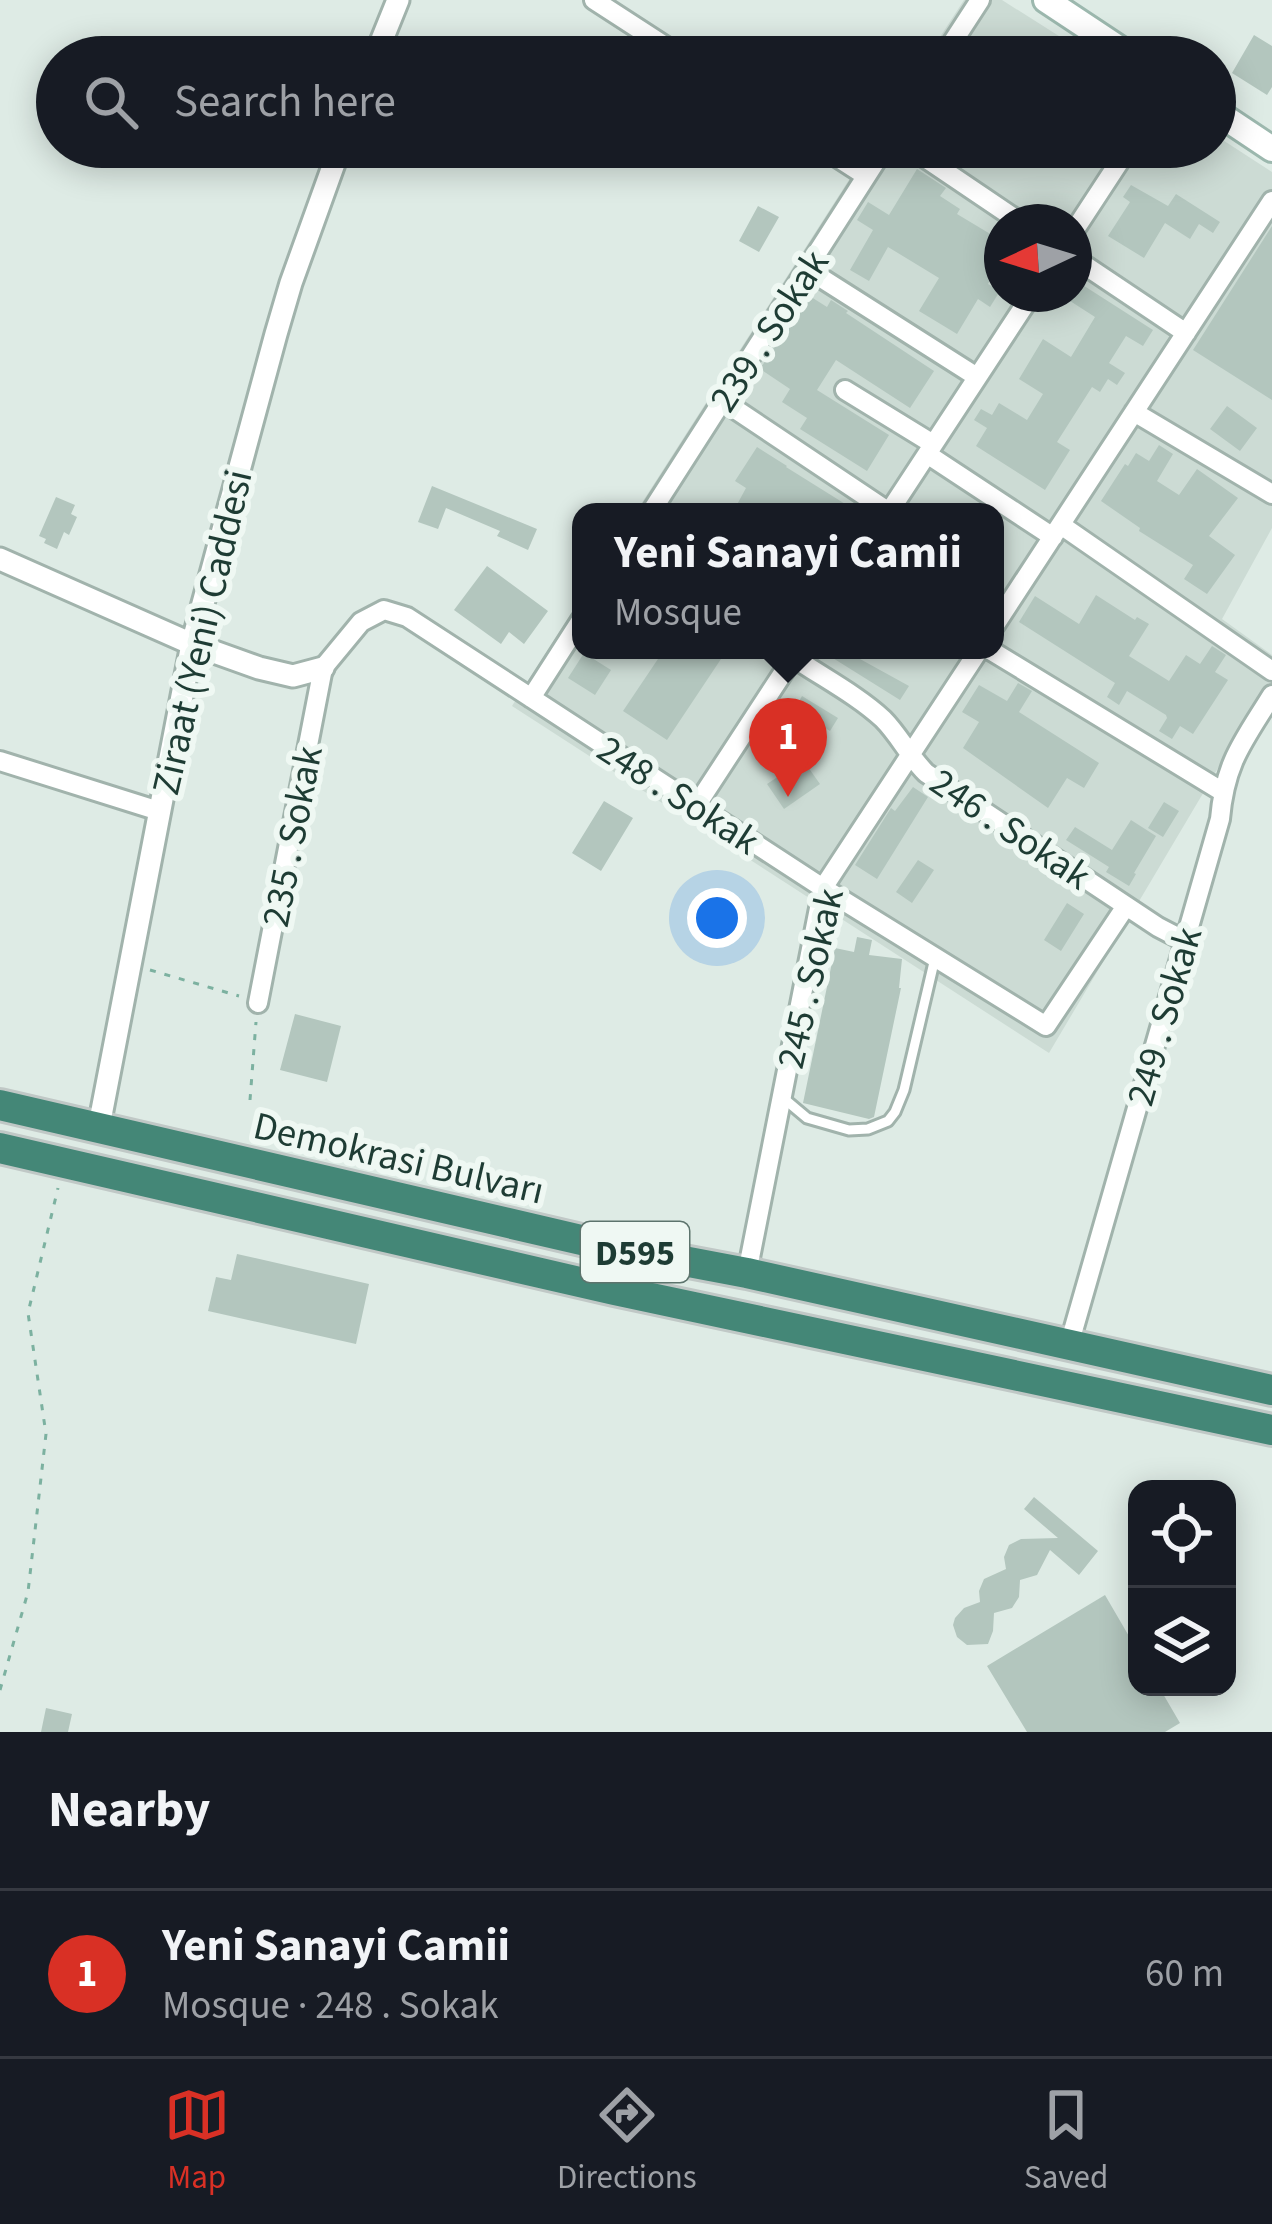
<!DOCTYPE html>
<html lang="en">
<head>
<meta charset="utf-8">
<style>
  :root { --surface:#171b24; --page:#20242c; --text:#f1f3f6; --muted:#9ea1a6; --line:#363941; --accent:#d93025 }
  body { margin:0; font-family:"Source Sans 3",sans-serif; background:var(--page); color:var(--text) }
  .controls { position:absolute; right:36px; bottom:36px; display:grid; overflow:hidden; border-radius:24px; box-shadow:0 6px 30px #0003 }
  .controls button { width:108px; height:108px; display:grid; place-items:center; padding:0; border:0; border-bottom:3px solid var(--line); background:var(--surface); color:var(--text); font:60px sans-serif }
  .compass { position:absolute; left:984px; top:204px; width:108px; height:108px; border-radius:50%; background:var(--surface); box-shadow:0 6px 30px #0003; rotate:266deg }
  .you { position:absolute; left:717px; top:918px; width:42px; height:42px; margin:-30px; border:9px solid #fff; border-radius:50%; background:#1a73e8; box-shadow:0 0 0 18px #1a73e833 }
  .badge { display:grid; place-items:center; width:78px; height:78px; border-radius:50%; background:var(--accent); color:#fff; font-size:39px; font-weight:700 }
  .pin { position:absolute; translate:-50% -99px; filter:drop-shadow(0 3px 6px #0008) }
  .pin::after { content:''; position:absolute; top:63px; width:42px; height:36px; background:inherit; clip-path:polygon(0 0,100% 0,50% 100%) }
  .popup { position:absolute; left:572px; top:503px; width:432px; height:156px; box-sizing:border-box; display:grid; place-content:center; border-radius:24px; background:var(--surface); filter:drop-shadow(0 3px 9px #0005); font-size:39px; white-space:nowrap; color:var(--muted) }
  .popup b { font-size:45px; color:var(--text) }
  .popup::after { content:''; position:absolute; left:50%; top:100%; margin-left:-24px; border:24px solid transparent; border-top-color:var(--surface) }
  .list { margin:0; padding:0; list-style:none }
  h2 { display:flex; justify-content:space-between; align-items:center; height:156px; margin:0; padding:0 48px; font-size:51px }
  h2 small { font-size:39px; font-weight:400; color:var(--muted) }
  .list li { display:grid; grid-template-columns:78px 1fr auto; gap:36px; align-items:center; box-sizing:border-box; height:168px; padding:0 48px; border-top:3px solid var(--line) }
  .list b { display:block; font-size:45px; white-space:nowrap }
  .list p { margin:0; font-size:39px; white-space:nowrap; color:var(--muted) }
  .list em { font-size:39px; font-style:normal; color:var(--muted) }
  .icon { flex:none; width:66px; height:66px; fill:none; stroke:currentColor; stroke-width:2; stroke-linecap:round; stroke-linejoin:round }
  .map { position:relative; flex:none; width:1272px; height:1732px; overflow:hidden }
  .search { position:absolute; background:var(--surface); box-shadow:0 6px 30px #0003; left:36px; right:36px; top:36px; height:132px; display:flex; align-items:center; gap:30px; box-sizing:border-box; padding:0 42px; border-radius:66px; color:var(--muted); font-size:45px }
  .sheet { height:324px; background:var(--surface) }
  nav { display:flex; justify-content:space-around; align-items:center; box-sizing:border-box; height:168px; border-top:3px solid var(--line); background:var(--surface); font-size:33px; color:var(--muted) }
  nav a { display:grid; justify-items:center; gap:6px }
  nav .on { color:var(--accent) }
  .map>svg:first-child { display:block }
  .built { fill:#ccdbd4; fill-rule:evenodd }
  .building { fill:#b3c6be }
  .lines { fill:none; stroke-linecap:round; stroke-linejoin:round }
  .service-casing { stroke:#a1b3ac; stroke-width:15 }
  .minor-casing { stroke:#a1b3ac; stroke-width:24 }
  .tertiary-casing { stroke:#a1b3ac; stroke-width:27 }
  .secondary-casing { stroke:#9cb8ae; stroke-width:30 }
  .trunk-casing { stroke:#c0c8c6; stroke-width:36 }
  .path { stroke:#7cb1a0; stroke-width:3; stroke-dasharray:6 9; stroke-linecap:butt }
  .service { stroke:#fff; stroke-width:9 }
  .minor { stroke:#fff; stroke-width:18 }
  .tertiary { stroke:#fff; stroke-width:21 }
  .secondary { stroke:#fff; stroke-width:24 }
  .trunk { stroke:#448777; stroke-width:30 }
  .labels { text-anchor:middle; stroke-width:12; stroke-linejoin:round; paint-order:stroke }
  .shield { fill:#eff8f3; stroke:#5d746d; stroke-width:3 }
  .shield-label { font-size:36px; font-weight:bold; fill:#1e3c34 }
  .street-label { font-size:39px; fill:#1e3c34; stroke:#eff8f3 }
</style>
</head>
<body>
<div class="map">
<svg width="1272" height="1732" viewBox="0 0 1272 1732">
  <rect width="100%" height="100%" fill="#deebe5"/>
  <path class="built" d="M 964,0 L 1002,0 L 1092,57 L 927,57 Z
    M 1215,135 L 1272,172 L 1272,528 L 1222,619 L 1272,655 L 1272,677 L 1049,1053 L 512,706 L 581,598 L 581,650 L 995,650 L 995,512 L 636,512 L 870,147 L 1215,147 ZM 1002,222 L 1074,222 L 1074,294 L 1002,294 Z"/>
  <path class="building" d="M 1254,35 L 1272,46 L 1272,87 L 1267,95 L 1232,73 Z
    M 917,169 L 946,188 L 940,196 L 960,209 L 957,214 L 1002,241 L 1002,260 L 988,284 L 1000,291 L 990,307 L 978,299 L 957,334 L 919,311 L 939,278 L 888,247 L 869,281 L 850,270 L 873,230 L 857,220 L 868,202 L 889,215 Z
    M 1131,185 L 1168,206 L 1176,194 L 1220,222 L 1213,233 L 1199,224 L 1190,239 L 1165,223 L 1144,258 L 1108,236 L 1130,202 L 1123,197 Z
    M 758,206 L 779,217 L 759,252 L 739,241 Z
    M 1272,226 L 1272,400 L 1193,350 Z
    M 1078,282 L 1153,330 L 1143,346 L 1126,336 L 1109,363 L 1125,373 L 1117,385 L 1108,379 L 1100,392 L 1092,387 L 1057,442 L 1070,450 L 1045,490 L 976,446 L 987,428 L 974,420 L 981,409 L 992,415 L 999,403 L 1027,420 L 1043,394 L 1019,379 L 1043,339 L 1071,357 L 1095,317 L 1067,299 L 1070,294 L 1074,294 Z
    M 808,295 L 827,307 L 831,300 L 848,311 L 846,313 L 934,371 L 910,408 L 836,360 L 817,390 L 889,435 L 867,471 L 800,429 L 807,418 L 782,402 L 790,389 L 760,369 Z
    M 1227,406 L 1257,428 L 1240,451 L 1210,429 Z
    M 1159,445 L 1173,454 L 1157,481 L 1179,495 L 1197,469 L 1238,498 L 1209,536 L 1235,555 L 1207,594 L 1184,579 L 1193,565 L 1139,531 L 1140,528 L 1101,501 L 1125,464 L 1128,466 L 1136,453 L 1149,461 Z
    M 757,447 L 787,466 L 786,467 L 858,512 L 733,512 L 746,488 L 735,481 Z
    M 432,486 L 537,529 L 528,550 L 497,536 L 500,531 L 446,508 L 438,529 L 418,522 Z
    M 56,497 L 75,505 L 71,514 L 77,517 L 69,535 L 64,532 L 57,549 L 44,543 L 46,539 L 39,536 Z
    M 487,566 L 548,611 L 524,644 L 509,632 L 501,644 L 454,610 Z
    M 1096,595 L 1135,620 L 1137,617 L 1149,624 L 1129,656 L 1169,681 L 1186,655 L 1200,664 L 1212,646 L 1226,655 L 1215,672 L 1228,680 L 1193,734 L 1180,726 L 1172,739 L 1159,731 L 1167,718 L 1166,715 L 1127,691 L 1119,705 L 1107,697 L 1115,683 L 1019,622 L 1035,596 L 1079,624 Z
    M 664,650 L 727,650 L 667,740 L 623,711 Z
    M 820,650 L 865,650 L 860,659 L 909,686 L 900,700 Z
    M 584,653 L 611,670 L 595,695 L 568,678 Z
    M 1018,683 L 1032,691 L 1019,712 L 1099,763 L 1084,788 L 1067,778 L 1048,808 L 963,748 L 979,722 L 962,712 L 979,685 L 1007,701 Z
    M 802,696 L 838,718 L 830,731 L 795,709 Z
    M 803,760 L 820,784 L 784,809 L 767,784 Z
    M 913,787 L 928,797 L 877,879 L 855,865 L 891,808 L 895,811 Z
    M 604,801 L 633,818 L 601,871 L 572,853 Z
    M 1164,802 L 1179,811 L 1163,837 L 1148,828 Z
    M 1131,820 L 1156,836 L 1134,873 L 1136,874 L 1129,886 L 1106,872 L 1109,867 L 1066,840 L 1075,827 L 1112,850 Z
    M 918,860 L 934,870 L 912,903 L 896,892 Z
    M 1067,903 L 1084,914 L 1061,951 L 1044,940 Z
    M 857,937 L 872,940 L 869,955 L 902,959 L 899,988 L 901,988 L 874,1117 L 869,1119 L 803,1103 L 835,948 L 854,952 Z
    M 295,1014 L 341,1026 L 327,1082 L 280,1070 Z
    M 237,1254 L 369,1284 L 356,1344 L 208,1311 L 216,1277 L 231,1280 Z
    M 1034,1497 L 1098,1551 L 1079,1575 L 1050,1550 L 1037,1575 L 1020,1580 L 1019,1597 L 1012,1608 L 994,1613 L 993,1631 L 988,1644 L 967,1645 L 957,1637 L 953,1625 L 955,1618 L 964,1608 L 980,1602 L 979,1591 L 984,1579 L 1006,1569 L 1004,1557 L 1009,1545 L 1021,1539 L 1058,1538 L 1024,1509 Z
    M 1105,1595 L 1137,1650 L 1137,1687 L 1159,1687 L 1180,1723 L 1165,1732 L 1027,1732 L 987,1666 Z
    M 46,1708 L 72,1714 L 68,1732 L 41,1732 Z"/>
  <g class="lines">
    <defs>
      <path id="service" d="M 782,1097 L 807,1118 L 849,1130 L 868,1129 L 888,1121 L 895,1112 L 904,1090 L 935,958"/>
      <path id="minor" d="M 594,0 L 682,57
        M 943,57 L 980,0
        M 821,147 L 866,176
        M 909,147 L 1020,222
        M 1074,231 L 1129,147
        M 1074,258 L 1186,333
        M 807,269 L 977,377
        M 845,390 L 933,444
        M 723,401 L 889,512
        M 1134,412 L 1272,494
        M 927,454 L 1053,537
        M 651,512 L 885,147
        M 889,512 L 1032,294
        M 1061,525 L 1272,671
        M 995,625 L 1272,201
        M 990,650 L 1223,792
        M 793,657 C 822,677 857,695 883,719 C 899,735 909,756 926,773 L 1158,927 L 1185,941
        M 531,698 L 581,620
        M 0,761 L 159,811
        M 696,806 L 798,650
        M 258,1003 L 323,668 L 361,622 L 384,610 L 407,617 L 823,888 L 1046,1026 L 1126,906
        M 747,1273 L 823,888 L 979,650
        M 1069,1345 L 1220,819 C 1225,762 1243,742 1272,695"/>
      <path id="tertiary" d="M 375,57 L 398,0
        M 0,559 L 192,644 L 259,668 L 293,676 L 323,668
        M 99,1126 L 192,644 L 276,334 L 291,283 L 340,147"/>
      <path id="secondary" d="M 1046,0 L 1132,57
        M 1215,111 L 1272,149"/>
      <path id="trunk" d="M 0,1105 L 620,1249 L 747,1273 L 1272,1390
        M 0,1148 L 614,1290 L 1272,1430"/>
    </defs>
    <use href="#service" class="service-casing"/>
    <use href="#minor" class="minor-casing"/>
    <use href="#tertiary" class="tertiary-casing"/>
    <use href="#secondary" class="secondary-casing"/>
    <use href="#trunk" class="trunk-casing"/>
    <path class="path" d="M 150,970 L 239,996
      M 250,1100 L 256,1022
      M 0,1690 L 28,1592 L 46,1434 L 28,1313 L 58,1188"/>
    <use href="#service" class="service"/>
    <use href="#minor" class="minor"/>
    <use href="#tertiary" class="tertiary"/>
    <use href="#secondary" class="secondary"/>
    <use href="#trunk" class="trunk"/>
  </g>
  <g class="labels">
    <rect class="shield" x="581" y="1222" width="108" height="60" rx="9"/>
    <g class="shield-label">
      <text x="635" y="1265">D595</text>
    </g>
    <g class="street-label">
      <text transform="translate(768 330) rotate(-57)" y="14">239 . Sokak</text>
      <text transform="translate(201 632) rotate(-77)" y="14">Ziraat (Yeni) Caddesi</text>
      <text transform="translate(679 794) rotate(33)" y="14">248 . Sokak</text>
      <text transform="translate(1011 828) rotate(34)" y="14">246 . Sokak</text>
      <text transform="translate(291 836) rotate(-79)" y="14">235 . Sokak</text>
      <text transform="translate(809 978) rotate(-77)" y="14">245 . Sokak</text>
      <text transform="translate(1163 1016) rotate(-74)" y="14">249 . Sokak</text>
      <text transform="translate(399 1157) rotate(13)" y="14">Demokrasi Bulvarı</text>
    </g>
  </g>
</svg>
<div class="controls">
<button><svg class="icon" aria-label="locate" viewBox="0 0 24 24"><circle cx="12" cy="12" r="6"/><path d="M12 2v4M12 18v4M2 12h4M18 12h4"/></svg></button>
<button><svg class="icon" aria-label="layers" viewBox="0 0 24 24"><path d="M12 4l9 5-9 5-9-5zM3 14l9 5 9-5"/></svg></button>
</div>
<svg class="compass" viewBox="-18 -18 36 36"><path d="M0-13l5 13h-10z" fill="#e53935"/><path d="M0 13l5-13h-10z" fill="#9ea1a6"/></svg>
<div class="you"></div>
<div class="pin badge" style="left:788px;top:797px">1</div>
<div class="popup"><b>Yeni Sanayi Camii</b>Mosque</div>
<div class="search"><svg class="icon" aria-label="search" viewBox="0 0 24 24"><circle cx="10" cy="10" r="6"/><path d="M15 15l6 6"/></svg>Search here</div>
</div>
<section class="sheet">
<h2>Nearby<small></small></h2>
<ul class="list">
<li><span class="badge">1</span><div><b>Yeni Sanayi Camii</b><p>Mosque · 248 . Sokak</p></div><em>60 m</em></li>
</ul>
</section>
<nav>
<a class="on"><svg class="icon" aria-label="map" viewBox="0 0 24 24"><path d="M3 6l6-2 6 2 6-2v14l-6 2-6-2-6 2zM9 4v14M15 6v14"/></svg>Map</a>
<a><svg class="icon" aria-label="directions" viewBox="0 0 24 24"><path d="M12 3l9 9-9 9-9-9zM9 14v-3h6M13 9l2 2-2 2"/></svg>Directions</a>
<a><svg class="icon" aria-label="saved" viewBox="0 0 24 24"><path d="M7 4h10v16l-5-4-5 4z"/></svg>Saved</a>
</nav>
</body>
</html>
